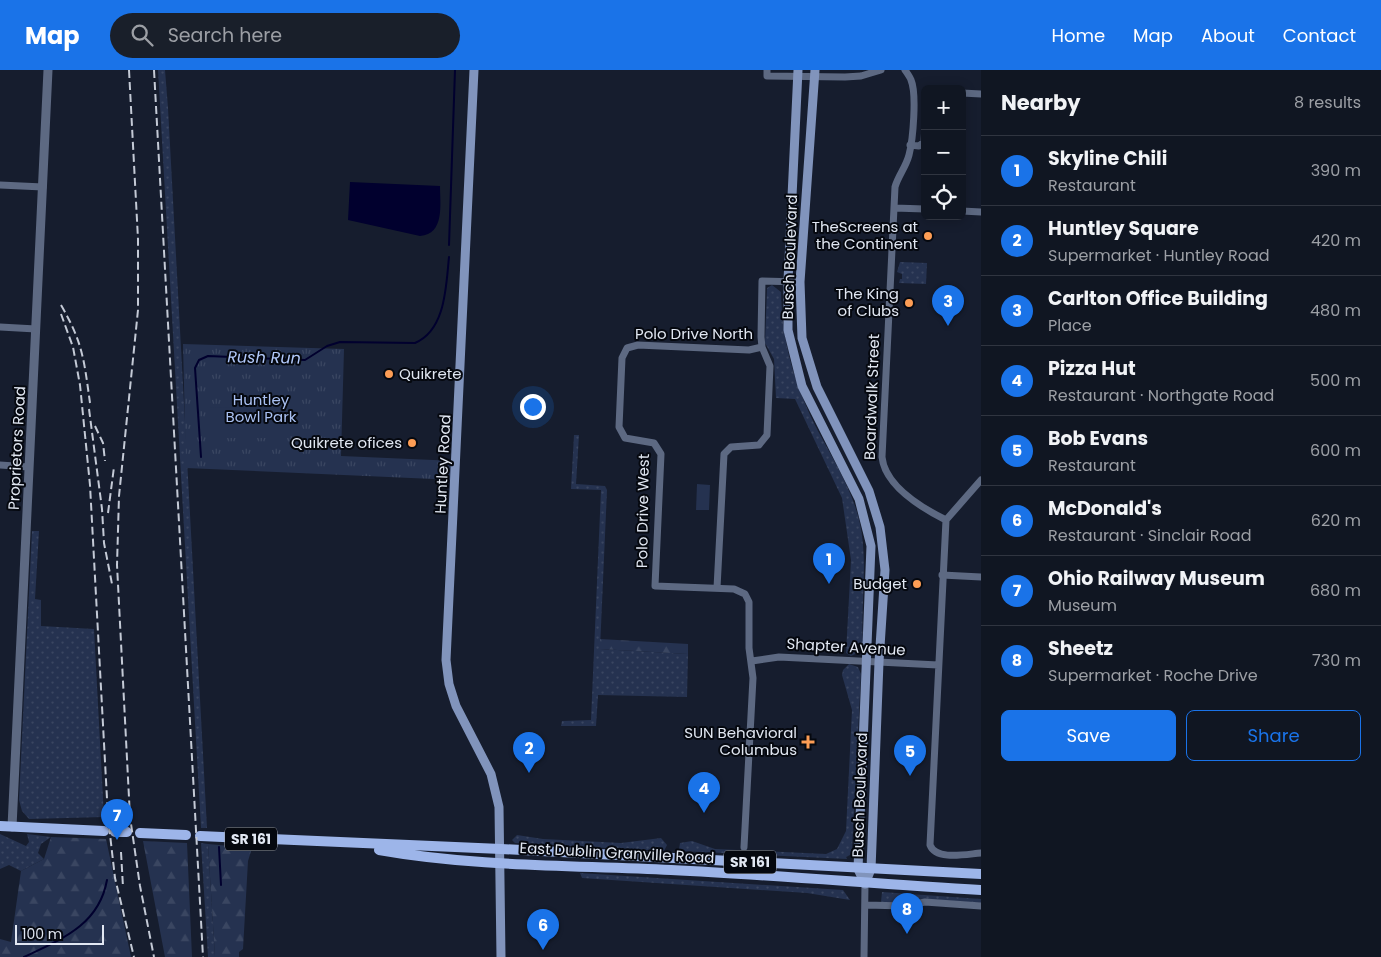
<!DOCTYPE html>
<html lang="en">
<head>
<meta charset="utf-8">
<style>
  :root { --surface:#101622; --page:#191f2a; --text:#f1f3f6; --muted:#9c9fa5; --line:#303540; --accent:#1a73e8 }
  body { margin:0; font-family:Poppins,sans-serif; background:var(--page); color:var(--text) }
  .controls { position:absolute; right:15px; top:15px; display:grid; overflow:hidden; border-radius:8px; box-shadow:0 2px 12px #0003 }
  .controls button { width:45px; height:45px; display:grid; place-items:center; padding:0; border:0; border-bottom:1px solid var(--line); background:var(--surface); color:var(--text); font:25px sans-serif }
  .scale { position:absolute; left:15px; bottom:12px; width:89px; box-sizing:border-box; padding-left:5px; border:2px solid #e1e7f2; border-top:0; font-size:14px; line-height:18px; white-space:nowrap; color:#e1e7f2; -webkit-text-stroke:4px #05080f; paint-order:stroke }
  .you { position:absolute; left:532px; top:336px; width:18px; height:18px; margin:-12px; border:4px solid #fff; border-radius:50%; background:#1a73e8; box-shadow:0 0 0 8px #1a73e833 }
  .badge { display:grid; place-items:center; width:32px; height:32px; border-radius:50%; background:var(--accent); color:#fff; font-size:16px; font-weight:700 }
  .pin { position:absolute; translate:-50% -41px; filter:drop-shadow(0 1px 2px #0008) }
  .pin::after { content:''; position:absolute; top:26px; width:18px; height:15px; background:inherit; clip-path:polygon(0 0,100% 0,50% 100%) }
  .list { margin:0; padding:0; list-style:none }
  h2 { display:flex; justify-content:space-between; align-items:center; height:65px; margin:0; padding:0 20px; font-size:21px }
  h2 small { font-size:16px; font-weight:400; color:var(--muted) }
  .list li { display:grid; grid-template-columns:32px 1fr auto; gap:15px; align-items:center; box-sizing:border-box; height:70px; padding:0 20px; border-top:1px solid var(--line) }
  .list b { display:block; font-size:19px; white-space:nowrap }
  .list p { margin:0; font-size:16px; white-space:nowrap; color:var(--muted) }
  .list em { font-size:16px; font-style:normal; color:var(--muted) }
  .actions { display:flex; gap:10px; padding:15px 20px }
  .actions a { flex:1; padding:11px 0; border:1px solid var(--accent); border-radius:8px; text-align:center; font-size:18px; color:var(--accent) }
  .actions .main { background:var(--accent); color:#fff }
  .icon { flex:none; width:28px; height:28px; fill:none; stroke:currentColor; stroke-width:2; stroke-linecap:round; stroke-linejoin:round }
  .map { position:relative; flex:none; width:981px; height:887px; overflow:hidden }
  header { display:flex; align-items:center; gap:30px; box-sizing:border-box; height:70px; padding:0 25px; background:var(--accent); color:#fff }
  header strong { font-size:24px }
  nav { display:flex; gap:28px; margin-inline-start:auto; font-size:18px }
  .search { width:350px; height:45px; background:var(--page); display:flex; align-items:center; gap:12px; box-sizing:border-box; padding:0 18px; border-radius:28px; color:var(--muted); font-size:19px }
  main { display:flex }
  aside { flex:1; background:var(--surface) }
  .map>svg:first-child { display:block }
  .grass { fill:url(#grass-dots) }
  .forest { fill:url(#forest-firs) }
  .park { fill:url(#park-tufts) }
  .garden { fill:#253250 }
  .water { fill:#01002e }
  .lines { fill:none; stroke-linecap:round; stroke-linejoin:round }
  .stream { stroke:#01002e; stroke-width:2 }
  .minor { stroke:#5d6982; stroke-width:7 }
  .tertiary { stroke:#5d6982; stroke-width:9 }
  .secondary { stroke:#8194bc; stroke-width:9 }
  .primary { stroke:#9db5e9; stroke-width:10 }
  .rail { stroke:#c4cad6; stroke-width:2; stroke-dasharray:8 4; stroke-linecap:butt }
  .poi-dot { fill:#fd9d55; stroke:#05080f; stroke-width:2 }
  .labels { text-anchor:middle; stroke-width:4; stroke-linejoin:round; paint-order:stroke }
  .shield { fill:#05080f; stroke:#9fa4ae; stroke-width:1 }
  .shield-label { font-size:14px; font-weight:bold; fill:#e1e7f2 }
  .poi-label { font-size:15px; fill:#e1e7f2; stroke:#05080f; text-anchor:end }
  .street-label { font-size:15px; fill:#e1e7f2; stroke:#05080f }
  .park-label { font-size:15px; fill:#a9c0f1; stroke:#05080f }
  .water-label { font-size:16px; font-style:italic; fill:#b2c9fb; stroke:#05080f }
</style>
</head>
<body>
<header>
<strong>Map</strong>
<div class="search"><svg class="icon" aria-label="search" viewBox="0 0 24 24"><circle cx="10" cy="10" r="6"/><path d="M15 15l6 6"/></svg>Search here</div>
<nav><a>Home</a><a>Map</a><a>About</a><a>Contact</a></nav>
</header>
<main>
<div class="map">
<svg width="981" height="887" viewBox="0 0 981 887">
  <defs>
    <pattern id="grass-dots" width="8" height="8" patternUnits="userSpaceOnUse" patternTransform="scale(1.25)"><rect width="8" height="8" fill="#253250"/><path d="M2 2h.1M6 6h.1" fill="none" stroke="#3a4661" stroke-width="1.8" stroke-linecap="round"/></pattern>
    <pattern id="forest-firs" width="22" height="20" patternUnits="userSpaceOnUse" patternTransform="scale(1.25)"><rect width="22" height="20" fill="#253250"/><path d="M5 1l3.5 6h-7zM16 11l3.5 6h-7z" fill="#3a4661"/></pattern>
    <pattern id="park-tufts" width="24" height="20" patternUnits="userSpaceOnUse" patternTransform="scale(1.25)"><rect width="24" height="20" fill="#253250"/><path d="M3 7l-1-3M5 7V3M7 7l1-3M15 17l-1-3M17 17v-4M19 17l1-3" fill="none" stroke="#3a4661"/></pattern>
  </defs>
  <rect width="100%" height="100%" fill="#161d2e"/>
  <path class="grass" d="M 158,0 L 165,0 L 168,38 L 207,758 L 201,758 Z
    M 900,192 L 927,193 L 926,214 L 899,213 L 900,209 L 902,209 L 902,204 L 897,202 Z
    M 772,215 L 781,222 C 782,273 795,316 818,361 C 831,385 846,410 855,436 C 871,481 860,527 863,573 L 859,582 L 851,586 L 846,583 L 851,490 L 842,428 L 795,329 L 776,328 L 774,289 L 765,273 L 767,218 Z
    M 574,365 L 579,365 L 576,414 L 605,416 L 607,420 L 600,579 L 688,584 L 687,627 L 598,625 L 596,656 L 561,656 L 562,651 L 591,650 L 601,420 L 571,419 Z
    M 32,461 L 39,461 L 35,529 L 41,530 L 41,556 L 94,559 L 104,747 L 29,749 L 22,741 L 19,730 Z
    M 849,594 L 858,597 L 861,604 L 852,779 L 850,785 L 846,787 L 847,789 L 682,781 L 679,779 L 680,773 L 692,771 L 715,779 L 826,784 L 837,779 L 846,761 L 852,640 L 842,605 L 843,600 Z
    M 0,764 L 26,776 L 29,772 L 27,764 L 51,767 L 41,774 L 38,783 L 44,789 L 21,801 L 9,795 L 0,799 Z
    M 517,765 L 543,769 L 621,773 L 661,768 L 667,775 L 664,781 L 515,773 L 512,770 Z
    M 201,773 L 208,774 L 215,887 L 208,887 Z
    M 580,803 L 843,820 L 850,830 L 807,823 L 582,808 Z
    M 882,822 L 981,829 L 981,833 L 924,829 L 905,833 L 881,832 Z"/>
  <path class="forest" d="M 600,569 L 688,574 L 688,584 L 600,579 Z
    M 51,767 L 106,769 L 131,887 L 0,887 L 0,869 L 11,872 L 21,801 L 44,789 Z
    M 143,771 L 187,773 L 192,887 L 165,887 Z
    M 208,774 L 252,778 L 248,791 L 243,879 L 239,882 L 239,887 L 215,887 Z"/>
  <path class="park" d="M 183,274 L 344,279 L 341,386 L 456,391 L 456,410 L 186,398 Z"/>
  <path class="garden" d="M 290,337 L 290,368 L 207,368 L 207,338 Z
    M 697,414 L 710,415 L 709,440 L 696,440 Z"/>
  <path class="water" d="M 350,112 L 440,116 C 440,134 445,164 420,166 L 348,150 Z"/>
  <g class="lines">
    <path class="stream" d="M 449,175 L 455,0
      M 201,387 L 195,298 L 199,290 L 208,286 L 305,290 L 327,276 L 340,272 L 415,273 C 446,260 446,215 449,187
      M 219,777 L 221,815
      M 24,887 C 62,869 99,855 107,810"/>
    <path class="minor" d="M 767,0 L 767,6 L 845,7 L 861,6 L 881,0
      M 905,0 C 907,3 910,7 911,10 C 917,24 913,70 909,85 C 906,97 898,106 895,117 L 882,387 C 885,416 922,438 946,450
      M 962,23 L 981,24
      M 910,75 L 919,76 L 924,72 L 925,55
      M 0,115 L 43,117
      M 894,138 L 925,139
      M 962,141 L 981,142
      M 0,257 L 36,259
      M 0,395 L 29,397
      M 981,410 L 946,450 L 930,775 C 936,791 967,784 981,783
      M 942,505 L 981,507
      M 717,518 L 724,384 L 731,377 L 759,375 L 767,365 L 770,296 L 762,277 L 761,267 L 762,211 L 800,212
      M 752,591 L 779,587 L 938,595
      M 744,777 L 753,608 L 749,578 L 749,532 L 745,524 L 734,519 L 655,516 L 661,384 L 654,373 L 625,368 L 619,357 L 622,288 L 627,278 L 638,275 L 749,280 L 762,277
      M 866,835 L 905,836 L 925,832 L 981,836
      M 864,887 L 865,814"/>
    <path class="tertiary" d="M 12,757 L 48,0"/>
    <path class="secondary" d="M 474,0 L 446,590 L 449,614 L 456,636 L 491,704 L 499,737 L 501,887
      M 798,0 L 788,211 L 788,260 L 802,316 L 859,429 L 871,476 L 858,799 L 865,814
      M 815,0 L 800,212 L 802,268 L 817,317 L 869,421 L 880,457 L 885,500 L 879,592 L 871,799 L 865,814"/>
    <path class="primary" d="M 0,756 L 104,761
      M 115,762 L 127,762
      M 140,763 L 186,765
      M 200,766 L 501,779 L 981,804
      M 379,780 C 475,797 574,795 671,800 C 774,805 877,814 981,820"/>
    <path class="rail" d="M 129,0 L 138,169 L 138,240 L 119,426 L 117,495 L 130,747 L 140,816 L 154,887
      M 154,0 L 203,887
      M 61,235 C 83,273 84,290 90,333
      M 61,244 L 73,277 L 80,315 L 90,415 L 108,747 L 115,808 L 134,887
      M 89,339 L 102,439 L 104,473 L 112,514
      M 95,356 L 103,373 L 105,391
      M 108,443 L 114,397
      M 121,782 L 123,817"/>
  </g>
  <g class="poi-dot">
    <circle cx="928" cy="166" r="5"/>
    <circle cx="909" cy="233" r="5"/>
    <circle cx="389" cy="304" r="5"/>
    <circle cx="412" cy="373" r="5"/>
    <circle cx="917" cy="514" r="5"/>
    <path d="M805.5 664.5h5v5h5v5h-5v5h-5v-5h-5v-5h5z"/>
  </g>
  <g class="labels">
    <g class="shield">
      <rect x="225" y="757.5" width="52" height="23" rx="4"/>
      <rect x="724" y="780.5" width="52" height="23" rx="4"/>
    </g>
    <g class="shield-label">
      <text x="251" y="774">SR 161</text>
      <text x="750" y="797">SR 161</text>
    </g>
    <g class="poi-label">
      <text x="918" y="162">TheScreens at<tspan x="918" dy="17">the Continent</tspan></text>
      <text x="899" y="229">The King<tspan x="899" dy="17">of Clubs</tspan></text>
      <text x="399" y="309" text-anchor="start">Quikrete</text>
      <text x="402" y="378">Quikrete ofices</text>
      <text x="907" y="519">Budget</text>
      <text x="797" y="668">SUN Behavioral<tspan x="797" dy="17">Columbus</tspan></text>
    </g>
    <g class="street-label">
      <text transform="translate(790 187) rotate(-88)" y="5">Busch Boulevard</text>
      <text x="694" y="269">Polo Drive North</text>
      <text transform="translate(872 327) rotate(-88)" y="5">Boardwalk Street</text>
      <text transform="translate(17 378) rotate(-87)" y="5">Proprietors Road</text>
      <text transform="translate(443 394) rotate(-87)" y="5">Huntley Road</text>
      <text transform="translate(643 441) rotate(-89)" y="5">Polo Drive West</text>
      <text transform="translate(846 577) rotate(3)" y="5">Shapter Avenue</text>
      <text transform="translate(860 725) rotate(-88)" y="5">Busch Boulevard</text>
      <text transform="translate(617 783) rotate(3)" y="5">East Dublin Granville Road</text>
    </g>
    <g class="park-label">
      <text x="261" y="335">Huntley<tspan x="261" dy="17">Bowl Park</tspan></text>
    </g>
    <g class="water-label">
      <text transform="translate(264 287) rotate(1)" y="6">Rush Run</text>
    </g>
  </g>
</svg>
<div class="controls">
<button>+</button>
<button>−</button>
<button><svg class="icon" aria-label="locate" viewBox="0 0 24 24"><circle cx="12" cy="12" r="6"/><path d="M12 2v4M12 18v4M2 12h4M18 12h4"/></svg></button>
</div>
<div class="scale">100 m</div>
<div class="you"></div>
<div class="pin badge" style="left:829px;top:514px">1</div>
<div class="pin badge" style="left:529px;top:703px">2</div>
<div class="pin badge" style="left:948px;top:256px">3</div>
<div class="pin badge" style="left:704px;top:743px">4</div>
<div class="pin badge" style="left:910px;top:706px">5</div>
<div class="pin badge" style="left:543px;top:880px">6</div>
<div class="pin badge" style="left:117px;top:770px">7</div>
<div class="pin badge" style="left:907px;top:864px">8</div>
</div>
<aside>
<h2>Nearby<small>8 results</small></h2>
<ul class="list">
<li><span class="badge">1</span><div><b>Skyline Chili</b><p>Restaurant</p></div><em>390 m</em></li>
<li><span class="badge">2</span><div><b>Huntley Square</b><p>Supermarket · Huntley Road</p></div><em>420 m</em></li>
<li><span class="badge">3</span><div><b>Carlton Office Building</b><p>Place</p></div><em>480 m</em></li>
<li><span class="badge">4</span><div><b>Pizza Hut</b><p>Restaurant · Northgate Road</p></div><em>500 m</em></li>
<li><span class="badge">5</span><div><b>Bob Evans</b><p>Restaurant</p></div><em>600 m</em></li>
<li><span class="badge">6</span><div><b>McDonald's</b><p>Restaurant · Sinclair Road</p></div><em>620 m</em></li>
<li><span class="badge">7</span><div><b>Ohio Railway Museum</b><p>Museum</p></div><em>680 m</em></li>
<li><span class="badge">8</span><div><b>Sheetz</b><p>Supermarket · Roche Drive</p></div><em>730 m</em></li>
</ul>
<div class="actions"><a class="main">Save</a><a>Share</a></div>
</aside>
</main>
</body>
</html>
